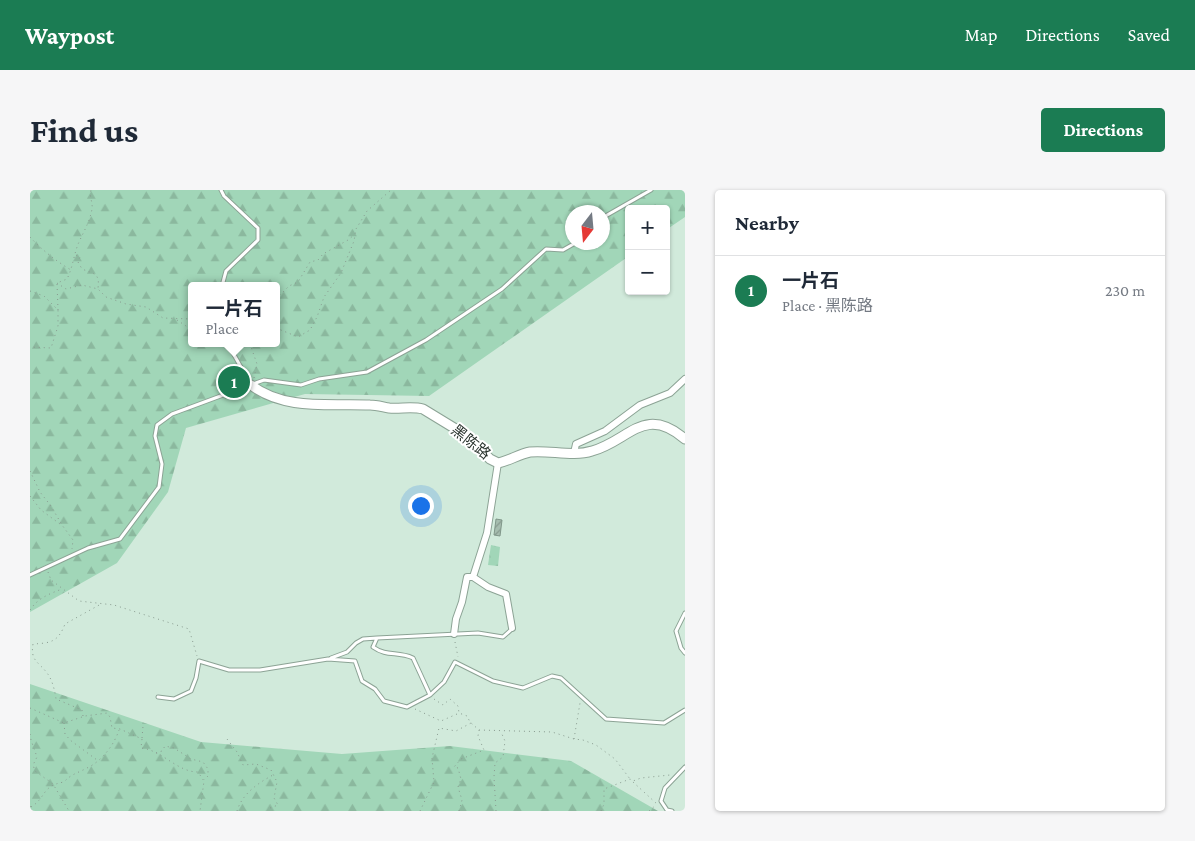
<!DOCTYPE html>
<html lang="en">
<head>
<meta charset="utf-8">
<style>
  :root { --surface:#fff; --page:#f6f6f7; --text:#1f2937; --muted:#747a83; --line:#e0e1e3; --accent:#1b7c53 }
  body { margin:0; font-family:"Crimson Pro","Noto Sans SC",serif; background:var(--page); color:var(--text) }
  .controls { position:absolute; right:15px; top:15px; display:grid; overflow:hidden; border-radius:5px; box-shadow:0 1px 4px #0004 }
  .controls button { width:45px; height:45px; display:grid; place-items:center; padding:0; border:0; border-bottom:1px solid var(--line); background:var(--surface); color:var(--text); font:25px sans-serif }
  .compass { position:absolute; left:535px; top:15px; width:45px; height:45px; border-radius:50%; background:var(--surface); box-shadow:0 1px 4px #0004; rotate:196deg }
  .you { position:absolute; left:390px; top:315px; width:18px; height:18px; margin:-12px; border:4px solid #fff; border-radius:50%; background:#1a73e8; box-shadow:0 0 0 8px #1a73e833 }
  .badge { display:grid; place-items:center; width:32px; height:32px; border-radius:50%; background:var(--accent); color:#fff; font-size:16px; font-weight:700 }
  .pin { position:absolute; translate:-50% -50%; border:2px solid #fff; box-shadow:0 1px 5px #0006 }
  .popup { position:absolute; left:158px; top:92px; width:92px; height:65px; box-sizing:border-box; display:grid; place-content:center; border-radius:5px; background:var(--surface); filter:drop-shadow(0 1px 4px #0005); font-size:16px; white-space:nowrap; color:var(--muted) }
  .popup b { font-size:19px; color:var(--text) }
  .popup::after { content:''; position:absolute; left:50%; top:100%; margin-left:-10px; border:10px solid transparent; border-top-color:var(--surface) }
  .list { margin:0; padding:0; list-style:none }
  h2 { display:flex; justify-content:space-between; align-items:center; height:65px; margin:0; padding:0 20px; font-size:21px }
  h2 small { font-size:16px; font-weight:400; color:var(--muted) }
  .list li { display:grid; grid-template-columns:32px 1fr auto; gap:15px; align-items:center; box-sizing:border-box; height:70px; padding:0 20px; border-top:1px solid var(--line) }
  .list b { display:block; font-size:19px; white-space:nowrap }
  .list p { margin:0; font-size:16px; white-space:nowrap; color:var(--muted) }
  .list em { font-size:16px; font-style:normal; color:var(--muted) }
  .map { position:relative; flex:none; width:655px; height:621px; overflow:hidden; border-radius:5px }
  header { display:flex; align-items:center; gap:30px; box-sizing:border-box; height:70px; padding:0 25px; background:var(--accent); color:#fff }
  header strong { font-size:24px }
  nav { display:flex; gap:28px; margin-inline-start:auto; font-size:18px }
  .intro { display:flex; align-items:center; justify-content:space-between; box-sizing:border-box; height:120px; padding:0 30px }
  h1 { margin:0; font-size:35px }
  .button { padding:12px 22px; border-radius:5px; background:var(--accent); color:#fff; font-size:18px; font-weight:700 }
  main { display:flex; gap:30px; padding:0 30px }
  aside { flex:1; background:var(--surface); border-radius:5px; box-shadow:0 1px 4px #0004 }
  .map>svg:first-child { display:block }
  .forest { fill:url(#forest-firs); fill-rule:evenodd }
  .park { fill:url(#park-crowns) }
  .building { fill:url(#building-hatch); stroke:#809689 }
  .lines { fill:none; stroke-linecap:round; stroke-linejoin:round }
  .lane-casing { stroke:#8ca395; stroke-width:5 }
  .street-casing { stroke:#8ca395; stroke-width:8 }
  .secondary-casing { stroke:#8ca395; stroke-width:11 }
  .path { stroke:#889a8f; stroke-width:1; stroke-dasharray:1 4; stroke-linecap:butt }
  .lane { stroke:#fff; stroke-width:3 }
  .street { stroke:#fff; stroke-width:6 }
  .secondary { stroke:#fff; stroke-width:9 }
  .labels { text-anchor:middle; stroke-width:4; stroke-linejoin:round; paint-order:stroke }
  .street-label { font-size:15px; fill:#28322c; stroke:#fff }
</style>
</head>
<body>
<header>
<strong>Waypost</strong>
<nav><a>Map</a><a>Directions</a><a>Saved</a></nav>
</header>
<div class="intro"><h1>Find us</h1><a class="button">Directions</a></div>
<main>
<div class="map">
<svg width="655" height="621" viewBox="0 0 655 621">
  <defs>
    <pattern id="forest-firs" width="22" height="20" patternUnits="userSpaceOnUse" patternTransform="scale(1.25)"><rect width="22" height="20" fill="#a1d6b8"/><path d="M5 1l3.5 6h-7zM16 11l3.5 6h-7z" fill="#8bb89e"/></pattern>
    <pattern id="park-crowns" width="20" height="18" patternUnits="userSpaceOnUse" patternTransform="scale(1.25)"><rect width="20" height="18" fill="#a1d6b8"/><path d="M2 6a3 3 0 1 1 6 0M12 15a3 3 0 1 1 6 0" fill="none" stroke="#8bb89e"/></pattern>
    <pattern id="building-hatch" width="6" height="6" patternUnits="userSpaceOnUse" patternTransform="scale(1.25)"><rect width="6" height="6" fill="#a6bdaf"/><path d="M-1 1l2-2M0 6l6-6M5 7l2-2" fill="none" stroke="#879a8f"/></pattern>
  </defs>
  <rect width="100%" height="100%" fill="#d1eadb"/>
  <path class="forest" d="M 0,0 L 655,0 L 655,27 L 636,40 L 636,19 L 599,19 L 599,66 L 399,206 L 275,204 L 156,238 L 138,302 L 87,373 L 0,422 ZM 542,22 L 572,22 L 572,52 L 542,52 ZM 162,96 L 246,96 L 246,153 L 162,153 Z
    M 0,494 L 171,552 L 312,564 L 420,556 L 541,571 L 628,621 L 0,621 Z"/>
  <path class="park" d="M 461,355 L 470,357 L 468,376 L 458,375 Z"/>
  <path class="building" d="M 466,329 L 472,330 L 470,346 L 464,345 Z"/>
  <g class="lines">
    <defs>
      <path id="lane" d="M 191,0 L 194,6 L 228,38 L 228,50 L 196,81 L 192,96
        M 572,28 L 621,0
        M 195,153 L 203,163 L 221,195
        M 0,385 L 58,358 L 90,349 L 129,297 L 132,274 L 125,246 L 127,235 L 142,224 L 234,190 L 271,195 L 289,189 L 337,182 L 396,150 L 472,99 L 516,59 L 533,60 L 547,52
        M 655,423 L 646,441 L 651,458 L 655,463
        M 301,468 L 317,462 L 326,453 L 333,449 L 347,448
        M 400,505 L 383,468 C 367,461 357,467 343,457 L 347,448 L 448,443 L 473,447 L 482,439
        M 128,507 L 144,509 L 161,501 L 166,488 L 169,471 L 199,480 L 230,480 L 298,469 L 325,471 L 332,491 L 345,499 L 354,511 L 377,517 L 400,505 L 414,492 L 425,472 L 463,491 L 493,498 L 522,486 L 531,488 L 576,529 L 634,533 L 655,520
        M 642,621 L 637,620 L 631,611 L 635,598 L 655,577"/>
      <path id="street" d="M 544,263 L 546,254 L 575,241 L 610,215 L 640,203 L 655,189
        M 443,387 L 457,343 L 468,273
        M 424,444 L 426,429 L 432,412 L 437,387 L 443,387 L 458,397 L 476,404 L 482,438"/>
      <path id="secondary" d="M 221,195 C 255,221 301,213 340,215 C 346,215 353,217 359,218 C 371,219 382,216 393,219 L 434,244 L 460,269 L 468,273 C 479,271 489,264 500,262 C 520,260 543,267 562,261 C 599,251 614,214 655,249"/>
    </defs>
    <use href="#lane" class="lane-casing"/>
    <use href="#street" class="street-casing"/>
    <use href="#secondary" class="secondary-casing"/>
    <path class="path" d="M 0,47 C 12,60 26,71 41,80
      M 46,65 L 50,67 L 48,72 L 52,79 C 64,84 70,83 68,98
      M 27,93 L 36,99 L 52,95 L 68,99 L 76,107 L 96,114 L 116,117 L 133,128 L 162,129
      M 0,101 L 14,106 L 28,120 L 28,136 L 21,158 L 0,157
      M 246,109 L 259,96 L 268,92 L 280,72 L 288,70 L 293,64 L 318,50 L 324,45
      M 28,120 L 27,93 L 37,89 C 43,77 44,63 49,52 C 54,41 60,31 62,19 C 63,12 59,7 61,0
      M 147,130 L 162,140
      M 246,138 L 268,147 L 280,140 L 287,127 L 294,107 L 311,83 L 324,51 L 326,39 L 337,21 L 361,0
      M 183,153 L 191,158
      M 224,188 L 227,174 L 220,154 L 231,155 L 233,153
      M 0,281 L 10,302 L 21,316 L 32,335 L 43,350 L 42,359
      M 0,306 L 11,320 L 30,334
      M 18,382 L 21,390 L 49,411 L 84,415 L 159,439 L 167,466
      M 0,420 C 8,408 19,404 32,399
      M 425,452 L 428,467
      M 404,509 L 413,515 L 420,509 L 428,516 L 429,523 L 437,526 L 440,532 L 449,540 L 522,542 L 544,549 L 553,550 L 566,555 L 585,569 L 600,589
      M 0,518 L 34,533 L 55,526 L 77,523 L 80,527 L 82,538 L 90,539 L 112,549 L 111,558 C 132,560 147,582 168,582 L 174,591 L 170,621
      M 385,519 L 411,531 L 427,524
      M 53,526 L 52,520 L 26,509 C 25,501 22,489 17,483 C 9,472 0,471 3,454 C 21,453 28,452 35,434 L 71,414
      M 34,533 L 35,544 L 40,550 L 67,570
      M 0,544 L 1,550 L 7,567 L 3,575 L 5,581 L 23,594 L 39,621
      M 112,548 L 113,536
      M 197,549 L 207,562 L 213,575 L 226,574 L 241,580 L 247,592 L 244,608 L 248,615 L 240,618 L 241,621
      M 544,549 L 550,513
      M 126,563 L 132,561 L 135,556 L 144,558 L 161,569 L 173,572 L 178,579 L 178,586 L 174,590
      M 603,592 L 627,614
      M 0,616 L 3,621
      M 1,617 C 17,607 11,596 34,592 C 41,584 48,583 57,578 C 72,571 84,555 89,540
      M 207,621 C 212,604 228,593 243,585
      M 390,621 L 404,592 L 402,568 L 409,538 L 426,541 L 441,533
      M 429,621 L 432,610 L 428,597 L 431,589 L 428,578 L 424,577 L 431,569 L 454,560 L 448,546 L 449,540
      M 466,621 L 464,587 L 465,573 L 473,567 L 475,551 L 471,542
      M 571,621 L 574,614 L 574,599 L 600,589 L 603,591 L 611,588 L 640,585
      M 619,621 L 626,615"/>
    <use href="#lane" class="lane"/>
    <use href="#street" class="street"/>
    <use href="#secondary" class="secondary"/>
  </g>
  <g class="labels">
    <g class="street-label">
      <text transform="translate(441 252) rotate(39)" y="5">黑陈路</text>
    </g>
  </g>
</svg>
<div class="controls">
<button>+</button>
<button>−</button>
</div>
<svg class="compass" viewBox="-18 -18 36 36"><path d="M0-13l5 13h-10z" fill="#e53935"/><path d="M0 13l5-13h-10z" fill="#747a83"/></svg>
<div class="you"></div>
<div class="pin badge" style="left:204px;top:192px">1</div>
<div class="popup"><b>一片石</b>Place</div>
</div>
<aside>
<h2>Nearby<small></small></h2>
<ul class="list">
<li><span class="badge">1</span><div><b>一片石</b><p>Place · 黑陈路</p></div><em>230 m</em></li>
</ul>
</aside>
</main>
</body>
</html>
